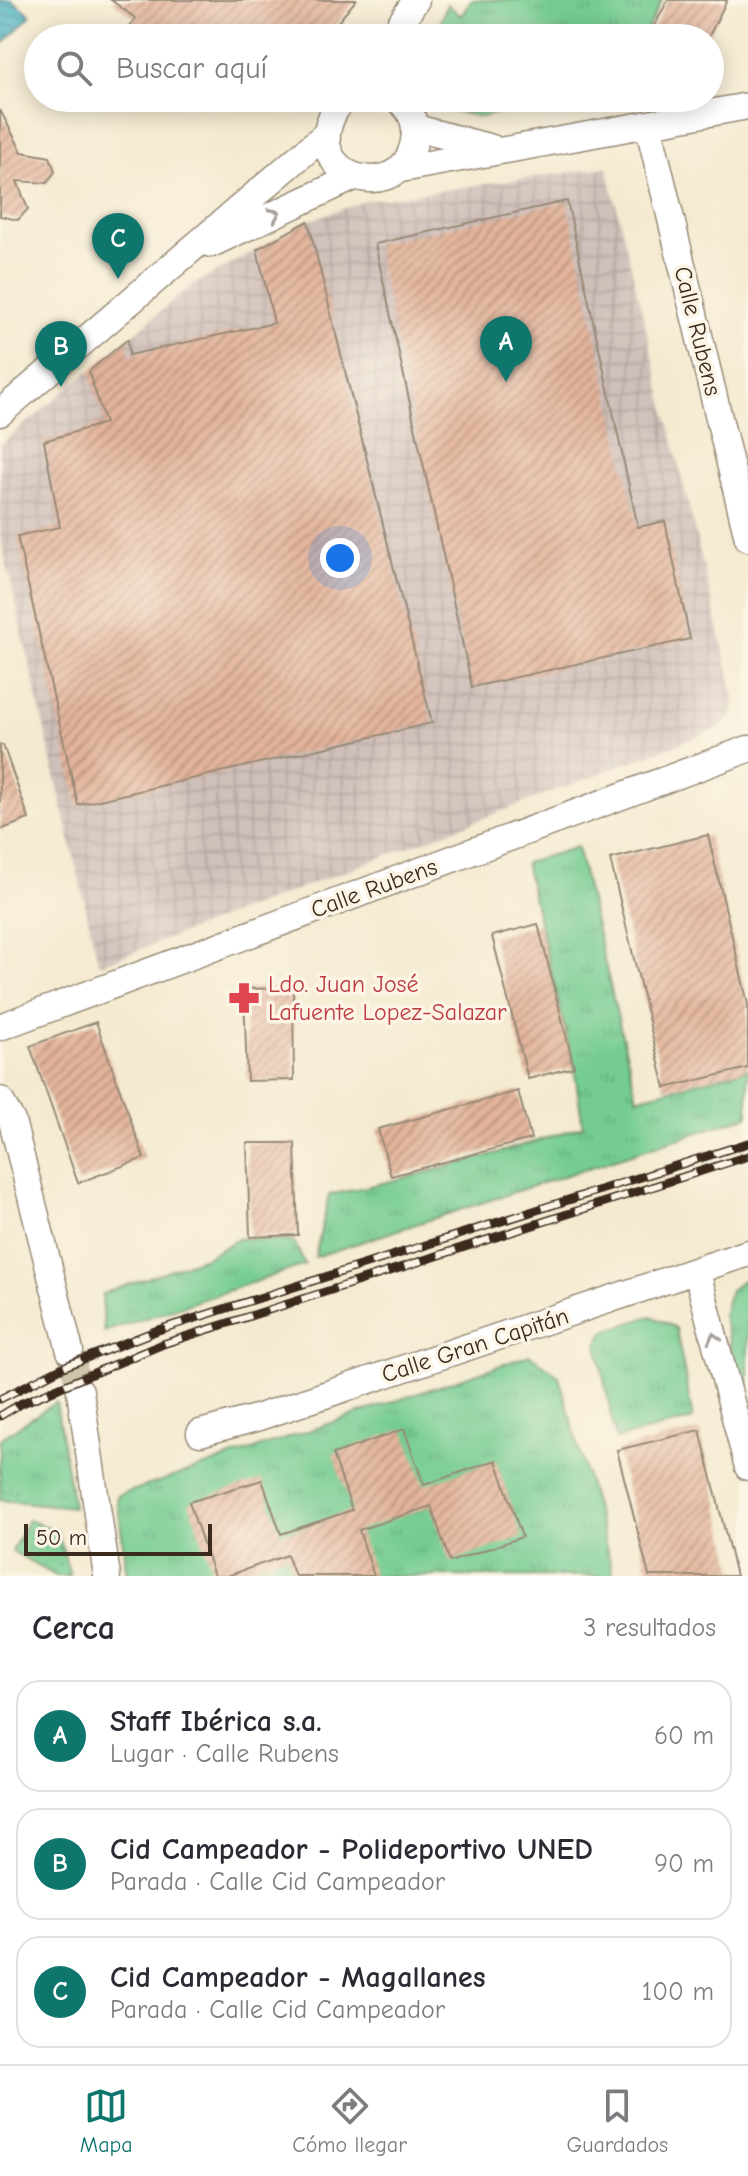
<!DOCTYPE html>
<html lang="es">
<head>
<meta charset="utf-8">
<style>
  :root { --surface:#fff; --page:#f7f7f7; --text:#2b2b33; --muted:#7c7c81; --line:#e1e1e2; --accent:#0f766e }
  body { margin:0; font-family:"Comic Neue",sans-serif; background:var(--page); color:var(--text) }
  .scale { position:absolute; left:24px; bottom:20px; width:188px; box-sizing:border-box; padding-left:8px; border:4px solid #3b2a1e; border-top:0; font-size:22px; line-height:28px; white-space:nowrap; color:#3b2a1e; -webkit-text-stroke:6px #fcf5e5; paint-order:stroke }
  .you { position:absolute; left:340px; top:558px; width:28px; height:28px; margin:-20px; border:6px solid #fff; border-radius:50%; background:#1a73e8; box-shadow:0 0 0 12px #1a73e833 }
  .badge { display:grid; place-items:center; width:52px; height:52px; border-radius:50%; background:var(--accent); color:#fff; font-size:26px; font-weight:700 }
  .pin { position:absolute; translate:-50% -66px; filter:drop-shadow(0 2px 4px #0008) }
  .pin::after { content:''; position:absolute; top:42px; width:28px; height:24px; background:inherit; clip-path:polygon(0 0,100% 0,50% 100%) }
  .list { margin:0; padding:0; list-style:none }
  h2 { display:flex; justify-content:space-between; align-items:center; height:104px; margin:0; padding:0 32px; font-size:34px }
  h2 small { font-size:26px; font-weight:400; color:var(--muted) }
  .list li { display:grid; grid-template-columns:52px 1fr auto; gap:24px; align-items:center; box-sizing:border-box; height:112px; margin:0 16px 16px; padding:0 16px; border:2px solid var(--line); border-radius:24px }
  .list b { display:block; font-size:30px; white-space:nowrap }
  .list p { margin:0; font-size:26px; white-space:nowrap; color:var(--muted) }
  .list em { font-size:26px; font-style:normal; color:var(--muted) }
  .icon { flex:none; width:44px; height:44px; fill:none; stroke:currentColor; stroke-width:2; stroke-linecap:round; stroke-linejoin:round }
  .map { position:relative; flex:none; width:748px; height:1576px; overflow:hidden }
  .search { position:absolute; background:var(--surface); box-shadow:0 4px 20px #0003; left:24px; right:24px; top:24px; height:88px; display:flex; align-items:center; gap:20px; box-sizing:border-box; padding:0 28px; border-radius:44px; color:var(--muted); font-size:30px }
  .sheet { height:488px; background:var(--surface) }
  nav { display:flex; justify-content:space-around; align-items:center; box-sizing:border-box; height:112px; border-top:2px solid var(--line); background:var(--surface); font-size:22px; color:var(--muted) }
  nav a { display:grid; justify-items:center; gap:4px }
  nav .on { color:var(--accent) }
  .map>svg:first-child { display:block }
  .industrial { fill:url(#industrial-grid) }
  .grass { fill:url(#grass-dots); stroke:#587b58; stroke-width:2 }
  .park { fill:url(#park-tufts); stroke:#587b58; stroke-width:2 }
  .water { fill:url(#water-rules); stroke:#406e70; stroke-width:2 }
  .building { fill:url(#building-hatch) }
  .lines { fill:none; stroke-linecap:round; stroke-linejoin:round }
  .street-tunnel { stroke:#cfc4ac; stroke-width:26; stroke-dasharray:26 13; stroke-linecap:butt }
  .street-casing { stroke:#988a77; stroke-width:29 }
  .street { stroke:#fff; stroke-width:26 }
  .rail-casing { stroke:#3b2a1e; stroke-width:9 }
  .rail { stroke:#fcf5e5; stroke-width:6; stroke-dasharray:18; stroke-linecap:butt }
  .oneway { stroke:#a79f9a }
  .labels { text-anchor:middle; stroke-width:7; stroke-linejoin:round; paint-order:stroke }
  .street-label { font-size:24px; fill:#3b2a1e; stroke:#fcf5e5 }
  .health-label { font-size:24px; fill:#be3a42; stroke:#fcf5e5; text-anchor:start }
</style>
</head>
<body>
<div class="map">
<svg width="748" height="1576" viewBox="0 0 748 1576">
  <defs>
    <pattern id="industrial-grid" width="8" height="8" patternUnits="userSpaceOnUse" patternTransform="scale(2)"><rect width="8" height="8" fill="#cfc0ba"/><path d="M0 4h8M4 0v8" fill="none" stroke="#b3a59f"/></pattern>
    <pattern id="grass-dots" width="8" height="8" patternUnits="userSpaceOnUse" patternTransform="scale(2)"><rect width="8" height="8" fill="#74cc92"/><path d="M2 2h.1M6 6h.1" fill="none" stroke="#65af7d" stroke-width="1.8" stroke-linecap="round"/></pattern>
    <pattern id="park-tufts" width="24" height="20" patternUnits="userSpaceOnUse" patternTransform="scale(2)"><rect width="24" height="20" fill="#74cc92"/><path d="M3 7l-1-3M5 7V3M7 7l1-3M15 17l-1-3M17 17v-4M19 17l1-3" fill="none" stroke="#65af7d"/></pattern>
    <pattern id="water-rules" width="6" height="5" patternUnits="userSpaceOnUse" patternTransform="scale(2)"><rect width="6" height="5" fill="#45b1c3"/><path d="M0 2.5h6" fill="none" stroke="#3b909e"/></pattern>
    <pattern id="building-hatch" width="6" height="6" patternUnits="userSpaceOnUse" patternTransform="scale(2)"><rect width="6" height="6" fill="#e3b49b"/><path d="M-1 1l2-2M0 6l6-6M5 7l2-2" fill="none" stroke="#b9937e"/></pattern>
  </defs>
  <rect width="100%" height="100%" fill="#fcf5e5"/>
  <filter id="ink" filterUnits="userSpaceOnUse"><feTurbulence type="fractalNoise" baseFrequency=".0125" numOctaves="2"/><feDisplacementMap in="SourceGraphic" scale="16" xChannelSelector="R" yChannelSelector="G"/><feConvolveMatrix kernelMatrix="1 2 1 2 8 2 1 2 1" color-interpolation-filters="sRGB"/></filter>
  <filter id="wash" filterUnits="userSpaceOnUse"><feTurbulence type="fractalNoise" baseFrequency=".006" numOctaves="4" result="noise"/><feDisplacementMap in="SourceGraphic" scale="32" xChannelSelector="R" yChannelSelector="G"/><feGaussianBlur stdDeviation="1.8" result="paint"/><feColorMatrix in="noise" values="0 0 0 0 0 0 0 0 0 0 0 0 0 0 0 0 0 1.4 0 .05"/><feComposite in="paint" operator="in"/></filter>
  <g filter="url(#wash)">
    <rect width="100%" height="100%" fill="#f4ead0"/>
    <path class="industrial" d="M 607,167 L 733,689 L 735,709 L 730,719 L 719,728 L 99,965 L 0,536 L 0,445 L 191,286 L 308,221 L 364,201 Z"/>
    <path class="grass" d="M 28,1520 L 57,1530 L 70,1576 L 56,1576 L 12,1551 Z"/>
    <path class="park" d="M 471,0 L 662,0 L 643,38 L 435,38 L 447,4 L 461,16 Z
      M 437,98 L 568,98 L 481,117 L 444,110 Z
      M 577,847 L 637,1098 L 748,1069 L 748,1116 L 315,1257 L 329,1195 C 415,1177 500,1154 583,1126 L 574,1067 L 525,863 Z
      M 240,1238 L 294,1242 L 305,1265 L 104,1332 L 102,1294 L 208,1256 Z
      M 748,1276 L 748,1415 L 723,1316 L 730,1290 Z
      M 651,1316 L 676,1328 L 693,1419 L 616,1439 L 597,1344 L 605,1331 Z
      M 530,1355 L 559,1376 L 614,1576 L 127,1576 L 117,1496 Z
      M 56,1402 L 73,1507 L 0,1500 L 0,1439 Z"/>
    <path class="water" d="M 0,0 L 12,0 L 31,15 L 0,47 Z"/>
    <g id="blocks">
      <path class="building" d="M 111,0 L 356,0 L 325,38 L 122,38 L 135,18 Z
        M 668,0 L 727,0 L 708,38 L 648,38 Z
        M 0,110 L 22,152 L 50,157 L 55,171 L 47,183 L 17,181 L 28,209 L 18,220 L 0,216 Z
        M 567,201 L 638,527 L 665,521 L 690,639 L 472,687 L 375,244 Z
        M 308,221 L 432,723 L 78,805 L 17,536 L 60,527 L 44,441 L 105,423 L 89,371 L 128,339 L 129,355 L 274,323 L 257,249 Z
        M 0,745 L 3,745 L 29,819 L 0,830 Z
        M 708,835 L 748,1004 L 748,1068 L 665,1088 L 610,859 Z
        M 538,924 L 574,1067 L 528,1079 L 492,936 Z
        M 293,988 L 294,1080 L 247,1081 L 244,989 Z
        M 96,1022 L 144,1158 L 78,1183 L 30,1046 Z
        M 518,1091 L 531,1139 L 391,1176 L 378,1129 Z
        M 247,1143 L 295,1143 L 298,1235 L 250,1237 Z
        M 404,1429 L 424,1485 L 496,1460 L 522,1537 L 450,1562 L 431,1506 L 359,1530 L 374,1576 L 295,1576 L 287,1555 L 227,1576 L 214,1576 L 189,1502 L 262,1480 L 281,1534 L 352,1510 L 333,1454 Z
        M 700,1430 L 736,1576 L 649,1576 L 617,1450 Z"/>
    </g>
  </g>
  <g filter="url(#ink)">
    <use href="#blocks" fill-opacity="0" stroke="#988a77" stroke-width="2"/>
    <g class="lines">
      <path class="street-tunnel" d="M 70,1351 L 80,1391"/>
      <defs>
        <path id="street" d="M 391,38 L 416,0
          M 347,98 C 336,105 331,115 328,128 C 315,185 411,204 415,133 C 416,119 407,104 394,98
          M 648,124 L 748,538
          M 416,128 L 492,148
          M 401,169 L 748,106
          M 211,244 L 354,177
          M 0,413 L 326,134
          M 0,1027 L 748,749
          M 0,1100 L 12,1121 L 70,1351
          M 697,1272 L 748,1467
          M 80,1391 L 107,1576
          M 200,1433 L 256,1418 L 748,1253"/>
      </defs>
      <use href="#street" class="street-casing"/>
      <use href="#street" class="street"/>
      <defs>
        <path id="rail" d="M 0,1399 L 63,1367 L 158,1330 L 748,1143
          M 0,1416 L 20,1404 L 163,1344 L 748,1156"/>
      </defs>
      <use href="#rail" class="rail-casing"/>
      <use href="#rail" class="rail"/>
    </g>
    <defs><path id="oneway-chevron" d="M-2-3.5L2.5 0L-2 3.5" fill="none" stroke-width="1.6" stroke-linecap="round" stroke-linejoin="round" transform="scale(2)"/></defs>
    <g class="oneway">
      <use href="#oneway-chevron" transform="translate(275 214) rotate(-25)"/>
      <use href="#oneway-chevron" transform="translate(714 1338) rotate(-105)"/>
    </g>
  </g>
  <defs>
    <symbol id="pharmacy-bare" viewBox="-9 -9 18 18"><path d="M-2-6h4v4h4v4h-4v4h-4v-4h-4v-4h4Z" fill="#e0444e" stroke="#fcf5e5" stroke-width="2.5" paint-order="stroke"/></symbol>
  </defs>
  <g fill-rule="evenodd">
    <use href="#pharmacy-bare" x="222" y="976" width="44" height="44"/>
  </g>
  <g class="labels">
    <g class="street-label">
      <text transform="translate(698 331) rotate(76)" y="8">Calle Rubens</text>
      <text transform="translate(374 888) rotate(-20)" y="8">Calle Rubens</text>
      <text transform="translate(475 1345) rotate(-18)" y="8">Calle Gran Capitán</text>
    </g>
    <g class="health-label">
      <text x="268" y="992">Ldo. Juan José<tspan x="268" dy="28">Lafuente Lopez-Salazar</tspan></text>
    </g>
  </g>
</svg>
<div class="scale">50 m</div>
<div class="you"></div>
<div class="pin badge" style="left:506px;top:382px">A</div>
<div class="pin badge" style="left:61px;top:387px">B</div>
<div class="pin badge" style="left:118px;top:279px">C</div>
<div class="search"><svg class="icon" aria-label="search" viewBox="0 0 24 24"><circle cx="10" cy="10" r="6"/><path d="M15 15l6 6"/></svg>Buscar aquí</div>
</div>
<section class="sheet">
<h2>Cerca<small>3 resultados</small></h2>
<ul class="list">
<li><span class="badge">A</span><div><b>Staff Ibérica s.a.</b><p>Lugar · Calle Rubens</p></div><em>60 m</em></li>
<li><span class="badge">B</span><div><b>Cid Campeador - Polideportivo UNED</b><p>Parada · Calle Cid Campeador</p></div><em>90 m</em></li>
<li><span class="badge">C</span><div><b>Cid Campeador - Magallanes</b><p>Parada · Calle Cid Campeador</p></div><em>100 m</em></li>
</ul>
</section>
<nav>
<a class="on"><svg class="icon" aria-label="map" viewBox="0 0 24 24"><path d="M3 6l6-2 6 2 6-2v14l-6 2-6-2-6 2zM9 4v14M15 6v14"/></svg>Mapa</a>
<a><svg class="icon" aria-label="directions" viewBox="0 0 24 24"><path d="M12 3l9 9-9 9-9-9zM9 14v-3h6M13 9l2 2-2 2"/></svg>Cómo llegar</a>
<a><svg class="icon" aria-label="saved" viewBox="0 0 24 24"><path d="M7 4h10v16l-5-4-5 4z"/></svg>Guardados</a>
</nav>
</body>
</html>
